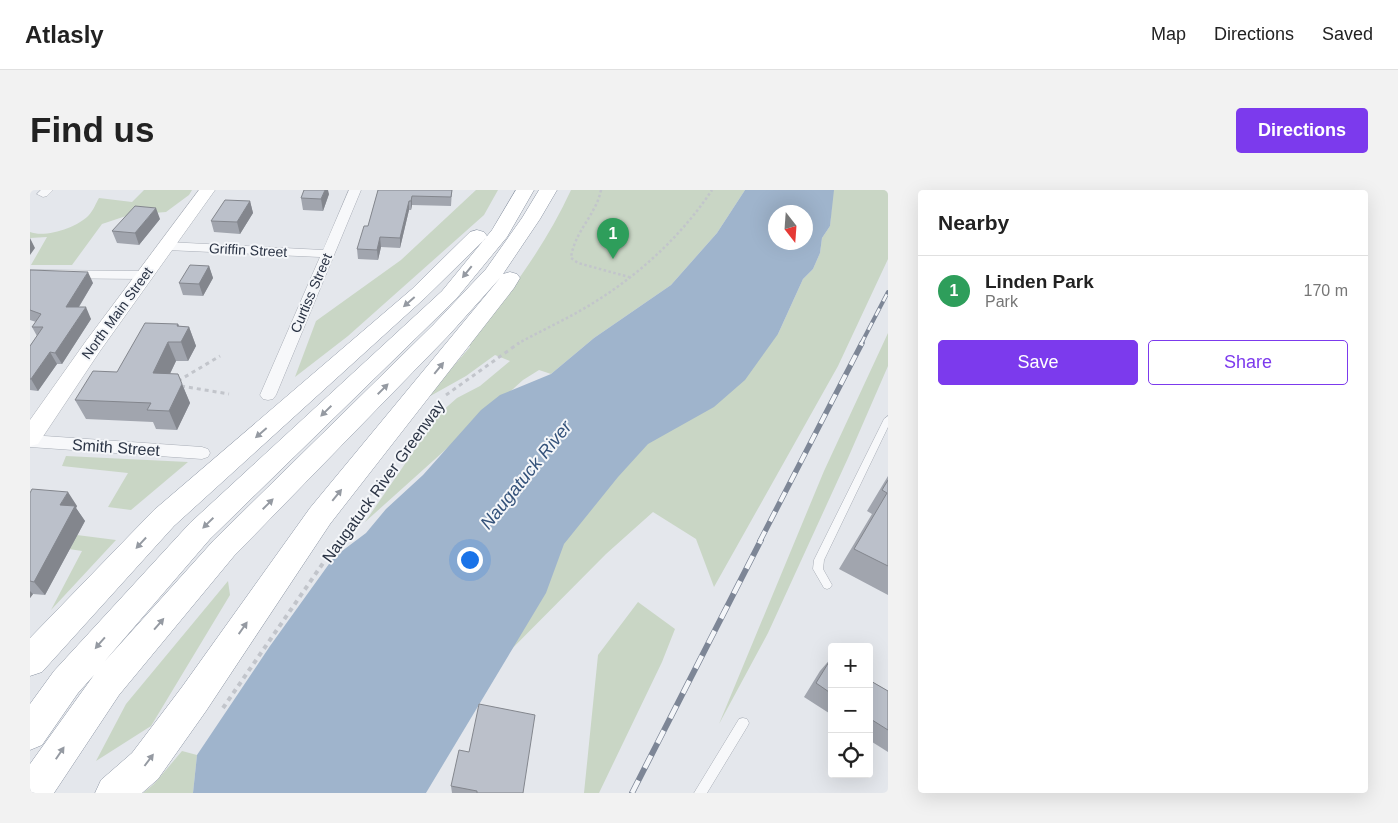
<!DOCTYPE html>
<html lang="en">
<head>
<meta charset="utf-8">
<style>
  :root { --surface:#fff; --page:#f2f2f2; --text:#222; --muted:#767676; --line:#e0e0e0; --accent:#7c3aed }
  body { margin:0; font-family:Arial,sans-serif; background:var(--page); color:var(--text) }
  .controls { position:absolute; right:15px; bottom:15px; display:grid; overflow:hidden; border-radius:5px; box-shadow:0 5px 20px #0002 }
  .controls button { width:45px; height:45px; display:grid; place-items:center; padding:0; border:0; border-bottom:1px solid var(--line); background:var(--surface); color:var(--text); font:25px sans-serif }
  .compass { position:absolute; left:738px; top:15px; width:45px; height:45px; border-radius:50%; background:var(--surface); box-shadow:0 5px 20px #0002; rotate:163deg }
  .you { position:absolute; left:439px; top:369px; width:18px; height:18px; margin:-12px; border:4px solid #fff; border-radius:50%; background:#1a73e8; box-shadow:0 0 0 8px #1a73e833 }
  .badge { display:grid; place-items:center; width:32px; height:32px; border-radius:50%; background:var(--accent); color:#fff; font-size:16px; font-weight:700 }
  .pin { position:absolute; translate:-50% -41px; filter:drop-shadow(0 1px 2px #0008) }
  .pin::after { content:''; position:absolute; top:26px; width:18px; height:15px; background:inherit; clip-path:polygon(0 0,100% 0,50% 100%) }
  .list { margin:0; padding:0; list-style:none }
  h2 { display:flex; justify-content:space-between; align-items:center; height:65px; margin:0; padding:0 20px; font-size:21px }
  h2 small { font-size:16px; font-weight:400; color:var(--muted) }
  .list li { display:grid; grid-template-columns:32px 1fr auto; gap:15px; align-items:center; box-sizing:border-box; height:70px; padding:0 20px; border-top:1px solid var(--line) }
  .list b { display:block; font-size:19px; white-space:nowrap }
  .list p { margin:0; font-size:16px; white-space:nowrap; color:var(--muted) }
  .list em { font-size:16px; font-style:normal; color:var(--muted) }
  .actions { display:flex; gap:10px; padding:15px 20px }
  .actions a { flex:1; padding:11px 0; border:1px solid var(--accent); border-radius:5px; text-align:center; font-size:18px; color:var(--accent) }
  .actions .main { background:var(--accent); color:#fff }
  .icon { flex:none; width:28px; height:28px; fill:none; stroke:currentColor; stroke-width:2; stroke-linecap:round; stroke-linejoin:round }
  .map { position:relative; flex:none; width:858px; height:603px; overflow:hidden; border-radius:5px }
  header { display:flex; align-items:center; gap:30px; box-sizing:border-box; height:70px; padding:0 25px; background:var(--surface); border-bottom:1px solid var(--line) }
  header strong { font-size:24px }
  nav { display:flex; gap:28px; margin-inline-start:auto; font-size:18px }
  .intro { display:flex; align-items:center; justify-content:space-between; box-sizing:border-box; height:120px; padding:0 30px }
  h1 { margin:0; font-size:35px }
  .button { padding:12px 22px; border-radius:5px; background:var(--accent); color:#fff; font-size:18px; font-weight:700 }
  main { display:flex; gap:30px; padding:0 30px }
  aside { flex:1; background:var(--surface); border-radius:5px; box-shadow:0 5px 20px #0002 }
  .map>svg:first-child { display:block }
  .green { fill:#c9d6c5 }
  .water { fill:#9fb4cc; fill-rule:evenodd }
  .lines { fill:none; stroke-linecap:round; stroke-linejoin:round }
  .lane-casing { stroke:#a9aeb7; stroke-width:1 }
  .street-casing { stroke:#a9aeb7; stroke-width:1 }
  .secondary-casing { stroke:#a9aeb7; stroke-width:1 }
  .highway-casing { stroke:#8b94a3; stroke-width:1 }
  .path-far2 { stroke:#c2c5cb; stroke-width:2.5; stroke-dasharray:2.5 2.5; stroke-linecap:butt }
  .path-far1 { stroke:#c2c5cb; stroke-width:3; stroke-dasharray:4 4; stroke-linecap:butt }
  .path { stroke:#c2c5cb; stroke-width:4; stroke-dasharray:4.5 4.5; stroke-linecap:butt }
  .lane { fill:#f7f8fa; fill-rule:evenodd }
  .street { fill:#f7f8fa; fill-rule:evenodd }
  .secondary { fill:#fff; fill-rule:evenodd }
  .highway { fill:#fff; fill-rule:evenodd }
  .rail-far2-casing { stroke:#7d8696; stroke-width:4 }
  .rail-far1-casing { stroke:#7d8696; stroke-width:5.5 }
  .rail-casing { stroke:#7d8696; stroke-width:6 }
  .rail-far2 { stroke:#f4f6f9; stroke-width:2.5; stroke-dasharray:8; stroke-linecap:butt }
  .rail-far1 { stroke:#f4f6f9; stroke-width:4; stroke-dasharray:11; stroke-linecap:butt }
  .rail { stroke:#f4f6f9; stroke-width:4.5; stroke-dasharray:14; stroke-linecap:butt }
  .wall { fill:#a1a5ae }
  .shaded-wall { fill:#83868d }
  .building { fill:#bbc0ca; stroke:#83868d }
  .oneway { fill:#959aa2 }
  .labels { text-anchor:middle; stroke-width:4; stroke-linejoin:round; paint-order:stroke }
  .far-street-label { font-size:14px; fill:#2b3445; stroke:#f4f6f9 }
  .street-label { font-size:16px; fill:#2b3445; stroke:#f4f6f9 }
  .water-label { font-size:18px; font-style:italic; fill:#34527a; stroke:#f4f6f9 }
</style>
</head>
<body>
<header>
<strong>Atlasly</strong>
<nav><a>Map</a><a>Directions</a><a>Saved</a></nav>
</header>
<div class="intro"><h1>Find us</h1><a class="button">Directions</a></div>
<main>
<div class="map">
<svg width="858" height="603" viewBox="0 0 858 603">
  <rect width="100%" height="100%" fill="#e4e7ec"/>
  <path class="green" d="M 114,0 L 162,0 L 159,5 L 136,22 L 99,25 L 72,34 L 42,75 L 1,75 L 17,47 L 0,48 L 0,42 C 15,48 47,38 59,25 C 63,21 66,13 69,8 L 102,12 Z
    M 446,0 L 468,0 L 454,25 L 318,146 L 265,187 L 286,131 L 371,70 Z
    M 541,0 L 715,0 L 687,43 L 641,95 L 564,148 L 521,184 L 509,180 L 493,190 L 335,332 L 410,223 L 427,208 L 450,196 L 480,171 L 465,165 L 436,186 L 395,209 L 440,157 L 439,155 C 477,106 515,57 541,0 Z
    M 801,0 L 858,0 L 858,69 L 808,176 L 684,397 L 666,349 L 623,322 L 576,364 L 446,495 L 593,255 L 748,144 L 773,89 L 783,79 L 790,63 L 792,48 L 800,36 L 802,12 Z
    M 858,143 L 858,176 L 818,268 L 738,443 L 689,534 L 794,281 Z
    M 36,266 L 158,272 L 101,320 L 78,317 L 98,283 L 32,276 Z
    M 0,339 L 86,350 L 21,420 L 52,361 L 0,353 Z
    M 198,391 L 200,405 L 121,536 L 66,571 L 96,514 Z
    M 608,412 L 645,439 L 632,472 L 569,603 L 554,603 L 568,465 Z
    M 152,561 L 167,565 L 163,603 L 113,603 L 124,594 Z"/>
  <path class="water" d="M 715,0 L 804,0 L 800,36 L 792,48 L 790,63 L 783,79 L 773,89 L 748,144 L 715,190 L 684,217 L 618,254 L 588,287 L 534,354 L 516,403 L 396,603 L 163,603 L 167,565 L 240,456 L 304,367 L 336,343 L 356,319 L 393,285 L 451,220 L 470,205 L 521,184 L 564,148 L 641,95 L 687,43 ZM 746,22 L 776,22 L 776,52 L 746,52 Z"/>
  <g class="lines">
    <defs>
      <path id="lane" d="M 858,226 L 858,237 L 794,370 L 793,379 L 802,395 L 800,398 L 797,399 L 794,398 L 783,379 L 784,370 L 854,229 Z
        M 713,528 L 717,529 L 719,533 L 717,537 L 677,603 L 664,603 L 709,529 Z"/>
      <path id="street" d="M 11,0 L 23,0 L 17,6 L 13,7 L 7,4 Z
        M 319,0 L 331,0 L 246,205 L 243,209 L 238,210 L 233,209 L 230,205 L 290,67 L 137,60 L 131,56 L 137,52 L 293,60 Z
        M 0,80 L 115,81 L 122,85 L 115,89 L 0,88 Z
        M 0,245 L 172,257 L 178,259 L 180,263 L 178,267 L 172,269 L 0,257 Z"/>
      <path id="secondary" d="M 169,0 L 185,0 L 70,161 L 8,254 L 0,256 L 0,230 L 56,151 Z"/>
      <path id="highway" d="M 486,0 L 504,0 L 477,47 L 426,109 L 180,349 L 74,472 L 184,350 L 403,135 L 456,79 L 492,28 L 509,0 L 527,0 L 510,29 L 473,84 L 480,82 L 487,84 L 490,88 L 484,98 L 300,334 L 176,521 L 128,589 L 112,603 L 65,603 L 71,590 L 102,563 L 152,497 L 280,318 L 470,88 L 419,145 L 204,366 L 89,505 L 24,603 L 0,603 L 0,574 L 64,485 L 48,503 L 12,555 L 0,560 L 0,514 L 24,481 L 160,333 L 412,101 L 462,40 Z
        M 447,40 L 454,42 L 457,46 L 454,50 L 396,107 L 144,336 L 12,482 L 0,486 L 0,448 L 124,320 L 382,99 L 440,42 Z"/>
    </defs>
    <use href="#lane" class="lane-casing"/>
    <use href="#street" class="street-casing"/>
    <use href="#secondary" class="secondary-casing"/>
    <use href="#highway" class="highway-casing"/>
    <path class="path-far2" d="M 571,0 C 566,25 544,42 541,68 L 548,73 L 599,87
      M 487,154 C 507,143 528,133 548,122 C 601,92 648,51 682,0"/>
    <path class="path-far1" d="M 148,191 L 190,166
      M 151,196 L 199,204
      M 416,205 L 489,153
      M 309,351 L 356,283"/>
    <path class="path" d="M 193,518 L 309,350"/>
    <use href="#lane" class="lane"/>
    <use href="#street" class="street"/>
    <use href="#secondary" class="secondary"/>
    <use href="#highway" class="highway"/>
    <defs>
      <path id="rail-far2" d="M 831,154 L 858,102"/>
      <path id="rail-far1" d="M 730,351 L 832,153"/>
      <path id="rail" d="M 602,603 L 731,350"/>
    </defs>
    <use href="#rail-far2" class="rail-far2-casing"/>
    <use href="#rail-far1" class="rail-far1-casing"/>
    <use href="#rail" class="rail-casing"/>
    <use href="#rail-far2" class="rail-far2"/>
    <use href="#rail-far1" class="rail-far1"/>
    <use href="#rail" class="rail"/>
  </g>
  <path class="wall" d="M 348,0 L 422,0 L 421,16 L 382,15 L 381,20 L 379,20 L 370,58 L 351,57 L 348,70 L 328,69 L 327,59 L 338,36 Z
    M 299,4 L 293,21 L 273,20 L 271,8 Z
    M 220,11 L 223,23 L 210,44 L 184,42 L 181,31 Z
    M 130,29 L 109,55 L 87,53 L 82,41 Z
    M 179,76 L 183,88 L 173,106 L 153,105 L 149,93 Z
    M 0,80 L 63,93 L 49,117 L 61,129 L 32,174 L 27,174 L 8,201 L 0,200 L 0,156 L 7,146 L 2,137 L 6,132 L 0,130 Z
    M 148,134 L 149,136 L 159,137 L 166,156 L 158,171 L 146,171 L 140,184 L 152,194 L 160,213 L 147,240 L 126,239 L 123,232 L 56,229 L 45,210 L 87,182 Z
    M 858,286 L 858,405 L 809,379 L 842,324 L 837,321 Z
    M 0,303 L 47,316 L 46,318 L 55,331 L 15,405 L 3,404 L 0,408 Z
    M 802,467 L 802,525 L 774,507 L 790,481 Z
    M 839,490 L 858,501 L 858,562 L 839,550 Z
    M 421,596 L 493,603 L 422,603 Z"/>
  <path class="shaded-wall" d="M 295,0 L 298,0 L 299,4 L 293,21 L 291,9 Z
    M 382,6 L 382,15 L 381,20 L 381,11 Z
    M 220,11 L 223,23 L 210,44 L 207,32 Z
    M 379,11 L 379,20 L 370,58 L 370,48 Z
    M 126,18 L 130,29 L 109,55 L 105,43 Z
    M 350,47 L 351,57 L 348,70 L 347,60 Z
    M 0,48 L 5,58 L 0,65 Z
    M 179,76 L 183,88 L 173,106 L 169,94 Z
    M 58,82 L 63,93 L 42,128 L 36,117 Z
    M 56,117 L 61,129 L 32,174 L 25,163 Z
    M 148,134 L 153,148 L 159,137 L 166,156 L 158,171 L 151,152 L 147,136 Z
    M 138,152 L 146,171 L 131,202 L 123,183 Z
    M 20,162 L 27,174 L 8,201 L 1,189 Z
    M 152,194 L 160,213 L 147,240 L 139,221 Z
    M 38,302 L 47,316 L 46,318 L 55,331 L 15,405 L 4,392 L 30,315 Z
    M 0,401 L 3,404 L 0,408 Z"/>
  <path class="building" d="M 274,0 L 295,0 L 291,9 L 271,8 Z
    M 348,0 L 422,0 L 421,7 L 382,6 L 381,11 L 379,11 L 370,48 L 350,47 L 347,60 L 327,59 L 334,36 L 338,36 Z
    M 195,10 L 220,11 L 207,32 L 181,31 Z
    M 105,16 L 126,18 L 105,43 L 82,41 Z
    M 160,75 L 179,76 L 169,94 L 149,93 Z
    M 0,80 L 58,82 L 36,117 L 56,117 L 25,163 L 20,162 L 1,189 L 0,189 L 0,156 L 13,137 L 2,137 L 11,124 L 0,120 Z
    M 115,133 L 148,134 L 147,136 L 159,137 L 151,152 L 138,152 L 123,183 L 148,184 L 152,194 L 139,221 L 117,220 L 121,213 L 45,210 L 63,181 L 87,182 Z
    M 858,290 L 858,376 L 824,359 L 857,303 L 852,300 Z
    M 2,299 L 38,302 L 30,315 L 45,316 L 4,392 L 0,391 L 0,303 Z
    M 802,467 L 802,504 L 786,493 Z
    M 839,490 L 858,501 L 858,540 L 839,528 Z
    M 449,514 L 505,525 L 493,603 L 447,603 L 447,601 L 421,596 L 429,560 L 439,562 Z"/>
  <defs><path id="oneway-solid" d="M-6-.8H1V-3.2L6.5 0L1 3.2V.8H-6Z" transform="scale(1.25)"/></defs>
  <g class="oneway">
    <use href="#oneway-solid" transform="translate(437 82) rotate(129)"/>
    <use href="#oneway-solid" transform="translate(379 112) rotate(139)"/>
    <use href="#oneway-solid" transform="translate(409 178) rotate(-51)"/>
    <use href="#oneway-solid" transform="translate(353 199) rotate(-45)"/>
    <use href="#oneway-solid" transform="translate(296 221) rotate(136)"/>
    <use href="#oneway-solid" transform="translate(231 243) rotate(139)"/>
    <use href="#oneway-solid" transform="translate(307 305) rotate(-51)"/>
    <use href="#oneway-solid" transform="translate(238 314) rotate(-45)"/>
    <use href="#oneway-solid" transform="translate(178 333) rotate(136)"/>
    <use href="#oneway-solid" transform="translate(111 353) rotate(133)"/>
    <use href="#oneway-solid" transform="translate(129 434) rotate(-49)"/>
    <use href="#oneway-solid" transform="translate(213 438) rotate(-55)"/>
    <use href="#oneway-solid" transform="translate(70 453) rotate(131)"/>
    <use href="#oneway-solid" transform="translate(30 563) rotate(-56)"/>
    <use href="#oneway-solid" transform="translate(119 570) rotate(-53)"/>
  </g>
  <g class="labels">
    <g class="far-street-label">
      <text transform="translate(218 60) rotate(3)" y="5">Griffin Street</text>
      <text transform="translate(281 103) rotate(-67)" y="5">Curtiss Street</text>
      <text transform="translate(87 123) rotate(-54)" y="5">North Main Street</text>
    </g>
    <g class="street-label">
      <text transform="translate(86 257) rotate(4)" y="6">Smith Street</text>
      <text transform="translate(353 291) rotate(-54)" y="6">Naugatuck River Greenway</text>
    </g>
    <g class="water-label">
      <text transform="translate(496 285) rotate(-51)" y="6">Naugatuck River</text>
    </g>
  </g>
</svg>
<div class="controls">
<button>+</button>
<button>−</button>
<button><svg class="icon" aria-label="locate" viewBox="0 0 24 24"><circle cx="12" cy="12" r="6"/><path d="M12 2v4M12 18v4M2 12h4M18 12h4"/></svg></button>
</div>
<svg class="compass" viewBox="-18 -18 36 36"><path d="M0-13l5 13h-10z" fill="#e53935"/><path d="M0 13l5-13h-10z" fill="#767676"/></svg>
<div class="you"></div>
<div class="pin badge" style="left:583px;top:69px;background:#2e9e5b">1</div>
</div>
<aside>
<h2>Nearby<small></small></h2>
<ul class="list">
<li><span class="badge" style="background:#2e9e5b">1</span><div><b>Linden Park</b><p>Park</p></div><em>170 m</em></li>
</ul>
<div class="actions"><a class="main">Save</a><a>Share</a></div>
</aside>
</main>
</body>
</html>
